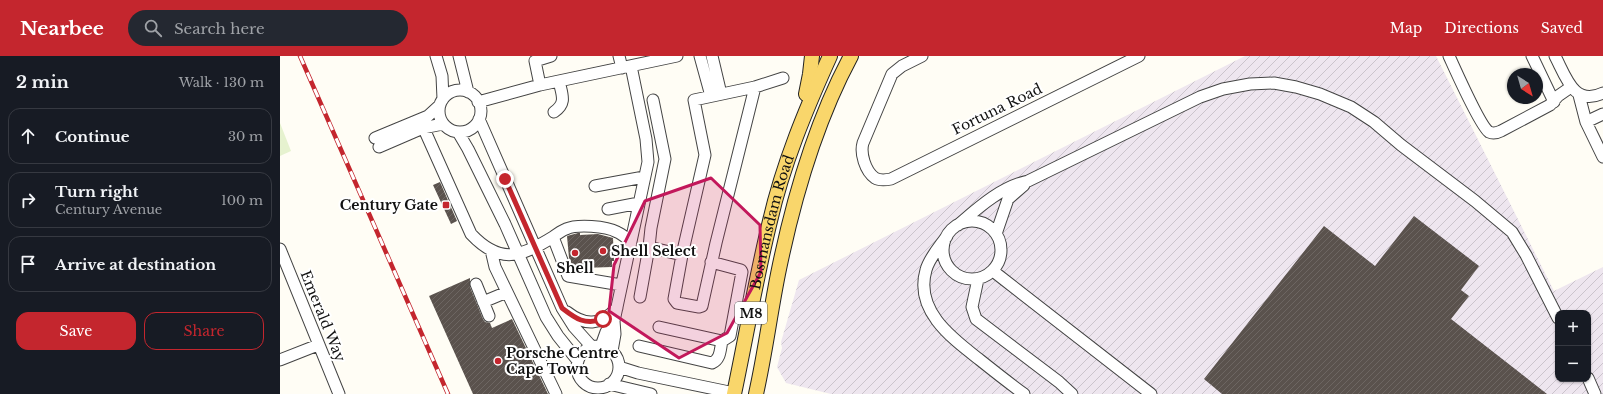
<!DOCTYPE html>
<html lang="en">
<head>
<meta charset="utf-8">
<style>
  :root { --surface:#171b24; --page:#242831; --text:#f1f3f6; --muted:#9ea1a6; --line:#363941; --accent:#c4262e }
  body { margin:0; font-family:"Libre Baskerville",serif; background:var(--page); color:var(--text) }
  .controls { position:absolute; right:12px; bottom:12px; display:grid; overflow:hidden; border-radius:8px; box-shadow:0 1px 3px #0004 }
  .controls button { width:36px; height:36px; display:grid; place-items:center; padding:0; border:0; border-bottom:1px solid var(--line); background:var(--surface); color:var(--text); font:20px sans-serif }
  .compass { position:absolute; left:1227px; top:12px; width:36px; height:36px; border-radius:50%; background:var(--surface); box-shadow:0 1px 3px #0004; rotate:143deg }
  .stop { position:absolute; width:12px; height:12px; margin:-9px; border:3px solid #c4262e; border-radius:50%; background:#fff }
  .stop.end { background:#c4262e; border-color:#fff; box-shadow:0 1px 4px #0008 }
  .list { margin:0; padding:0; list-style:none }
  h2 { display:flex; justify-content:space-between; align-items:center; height:52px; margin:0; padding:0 16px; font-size:17px }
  h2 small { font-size:13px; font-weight:400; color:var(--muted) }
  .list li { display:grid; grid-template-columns:26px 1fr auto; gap:12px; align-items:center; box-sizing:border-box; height:56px; margin:0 8px 8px; padding:0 8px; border:1px solid var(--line); border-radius:12px }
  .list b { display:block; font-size:15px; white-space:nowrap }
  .list p { margin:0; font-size:13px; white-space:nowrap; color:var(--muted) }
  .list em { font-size:13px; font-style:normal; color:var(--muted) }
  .actions { display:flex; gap:8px; padding:12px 16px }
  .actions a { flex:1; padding:9px 0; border:1px solid var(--accent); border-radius:12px; text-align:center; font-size:14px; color:var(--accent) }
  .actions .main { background:var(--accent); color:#fff }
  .icon { flex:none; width:22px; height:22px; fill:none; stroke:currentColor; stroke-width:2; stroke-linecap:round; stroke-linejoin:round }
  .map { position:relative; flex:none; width:1323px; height:338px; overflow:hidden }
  header { display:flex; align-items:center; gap:24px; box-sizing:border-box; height:56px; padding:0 20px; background:var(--accent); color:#fff }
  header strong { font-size:19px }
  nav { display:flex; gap:22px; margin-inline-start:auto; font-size:14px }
  .search { width:280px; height:36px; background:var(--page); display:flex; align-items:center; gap:10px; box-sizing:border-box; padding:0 14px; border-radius:22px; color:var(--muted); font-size:15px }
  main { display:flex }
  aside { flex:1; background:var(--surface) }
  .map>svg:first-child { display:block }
  .industrial { fill:url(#industrial-furrows); fill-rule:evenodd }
  .pitch { fill:#e6f2cf }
  .building { fill:url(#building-hatch) }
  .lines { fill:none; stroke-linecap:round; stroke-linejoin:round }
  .minor-casing { stroke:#444; stroke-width:13 }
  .major-casing { stroke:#222; stroke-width:16 }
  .minor { stroke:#fff; stroke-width:11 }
  .major { stroke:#f9d66b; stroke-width:14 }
  .rail-casing { stroke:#c4262e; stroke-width:4.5 }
  .rail { stroke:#fff; stroke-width:3; stroke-dasharray:9; stroke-linecap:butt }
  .route { stroke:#c4262e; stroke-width:5 }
  .marked { fill:#c2185b; fill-opacity:0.2; stroke:#c2185b; stroke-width:3; stroke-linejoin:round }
  .poi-dot { fill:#c4262e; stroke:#fff; stroke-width:1.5 }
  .labels { text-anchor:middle; stroke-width:4; stroke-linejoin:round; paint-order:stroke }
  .shield { fill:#fff; stroke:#585858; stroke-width:1 }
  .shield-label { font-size:13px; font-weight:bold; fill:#111 }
  .street-label { font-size:14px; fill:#111; stroke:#fff }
  .poi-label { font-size:14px; font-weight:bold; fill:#111; stroke:#fff; text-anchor:start }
</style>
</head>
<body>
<header>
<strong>Nearbee</strong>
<div class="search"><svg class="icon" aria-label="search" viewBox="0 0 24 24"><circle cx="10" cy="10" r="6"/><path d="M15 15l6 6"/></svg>Search here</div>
<nav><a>Map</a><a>Directions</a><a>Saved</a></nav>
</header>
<main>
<aside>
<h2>2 min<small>Walk · 130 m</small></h2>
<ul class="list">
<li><svg class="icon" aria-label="ahead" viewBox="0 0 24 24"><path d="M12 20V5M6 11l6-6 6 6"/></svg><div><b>Continue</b></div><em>30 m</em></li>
<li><svg class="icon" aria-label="right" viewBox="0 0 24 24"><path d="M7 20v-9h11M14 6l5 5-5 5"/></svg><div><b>Turn right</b><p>Century Avenue</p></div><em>100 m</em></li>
<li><svg class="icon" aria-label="arrive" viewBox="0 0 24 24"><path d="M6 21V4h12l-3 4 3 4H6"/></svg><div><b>Arrive at destination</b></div></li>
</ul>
<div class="actions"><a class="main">Save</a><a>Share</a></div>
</aside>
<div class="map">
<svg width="1323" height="338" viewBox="0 0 1323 338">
  <defs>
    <pattern id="industrial-furrows" width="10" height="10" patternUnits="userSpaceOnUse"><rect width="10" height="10" fill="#eee6ef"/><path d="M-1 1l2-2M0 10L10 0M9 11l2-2" fill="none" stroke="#cbc4cc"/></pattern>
    <pattern id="building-hatch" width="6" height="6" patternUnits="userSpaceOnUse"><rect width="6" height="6" fill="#5a524d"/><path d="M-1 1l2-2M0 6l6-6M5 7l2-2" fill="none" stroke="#6d6662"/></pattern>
  </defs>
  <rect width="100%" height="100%" fill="#fffdf5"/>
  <path class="industrial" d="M 965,0 L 1156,0 L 1274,235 L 1323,211 L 1323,338 L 551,338 L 506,327 L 497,311 L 502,292 L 501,286 L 519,224 ZM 1278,257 L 1308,257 L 1308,323 L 1278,323 Z"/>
  <path class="pitch" d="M 0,67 L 11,95 L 0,100 Z"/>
  <path class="building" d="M 160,126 L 177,165 L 171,168 L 153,129 Z
    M 1134,160 L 1199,210 L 1181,234 L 1189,240 L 1171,263 L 1267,338 L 942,338 L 924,323 L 1044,170 L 1095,210 Z
    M 298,177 L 300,177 L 300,179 L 318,178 L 333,182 L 334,205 L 332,205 L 332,211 L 302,212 L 302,215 L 293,214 L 289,202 L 287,180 Z
    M 190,222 L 190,231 L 203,263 L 205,266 L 210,267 L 212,272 L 232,263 L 268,338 L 193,338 L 149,240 Z"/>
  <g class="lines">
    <defs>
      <path id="minor" d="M 156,0 L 162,20 L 163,43
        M 179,0 L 188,36
        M 339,0 L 342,12
        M 420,0 L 431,40
        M 432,0 L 441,38
        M 642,0 L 622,10 L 612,18 L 583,87 C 580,97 585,115 595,122 C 600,125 606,124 611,123 L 859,0
        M 1169,0 C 1175,13 1200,70 1209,76 C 1213,78 1217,77 1221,75 L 1270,49 L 1278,40 L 1291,31
        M 1252,0 L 1274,46
        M 1275,0 C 1286,21 1294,51 1323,37
        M 260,29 L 255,5 L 271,0
        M 475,31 L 436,187 L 422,250 L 419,251 L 397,247 L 394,243 L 402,199 L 425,99 L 414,44 L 475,31 L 503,22
        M159 55a21 21 0 1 1 42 0a21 21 0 1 1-42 0Z
        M 1299,39 L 1306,66 L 1323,101
        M 198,46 L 260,29 L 397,0
        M 274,56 C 287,47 282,39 279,25
        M 199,63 L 282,252 L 294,271 L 312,291
        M 140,64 L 191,178 C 220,209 241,201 273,181 C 277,178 281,175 286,173 C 297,168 326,170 337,176 C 342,178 346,182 350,185
        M 1306,66 L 1323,58
        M 178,76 L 188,93 L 225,168 L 266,261 L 278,280 L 298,305
        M 95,82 L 148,60 L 160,49
        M 99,91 L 143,72 L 163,68
        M 315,130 L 364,121
        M 328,153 L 359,147
        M663 194a29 29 0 1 1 58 0a29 29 0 1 1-58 0Z
        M 678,169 C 699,151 721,131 748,125 L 920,41 L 943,33 L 970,28 L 994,27 L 1016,31 L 1040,38 L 1071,51 L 1094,66 L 1121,89 L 1195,145 L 1232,176 L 1246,199 L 1278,262
        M 716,178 L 728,143 L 744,129
        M 667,180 C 660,190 649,202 646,214 C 634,255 673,283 700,304 C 715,316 729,327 744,338
        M 273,181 L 288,220 L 341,229
        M 369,191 L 371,172 L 385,103 L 373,44
        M 0,193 L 59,338
        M 211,194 L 215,211 L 276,338
        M 713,215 L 871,338
        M 698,223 L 692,251 L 696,263 L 779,326 L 792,338
        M 196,228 L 209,260
        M 360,241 L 369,191 L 402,199
        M 203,246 L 227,236
        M 287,256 C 305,270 320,270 337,252
        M 379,271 L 442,285
        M 321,290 L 326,276 L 334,265
        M 359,290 L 432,307 C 441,303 440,293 442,285 L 450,280 L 462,216 L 461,214 L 431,206
        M297 311a21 21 0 1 1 42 0a21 21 0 1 1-42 0Z
        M 332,295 L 335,278 L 334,265 L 368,106 L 366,83 L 351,10
        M 0,304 L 38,289
        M 339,311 L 358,317 L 454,337
        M 1308,322 L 1315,338
        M 329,328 L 371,338"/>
      <g id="major">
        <path d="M 526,38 L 530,18 L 532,0"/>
        <path id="s1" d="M 454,338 C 466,281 476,222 490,165 C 503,108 526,53 550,0"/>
        <path d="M 476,338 C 485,298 490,258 498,218 C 513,144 535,67 571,0"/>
      </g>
    </defs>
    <use href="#minor" class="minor-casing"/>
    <use href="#major" class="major-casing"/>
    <use href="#minor" class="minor"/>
    <use href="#major" class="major"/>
    <defs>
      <path id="rail" d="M 20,0 L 168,338"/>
    </defs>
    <use href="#rail" class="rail-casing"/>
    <use href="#rail" class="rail"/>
  </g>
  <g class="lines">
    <path class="route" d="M 225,123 L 282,252 C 295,262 305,270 323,263"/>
  </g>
  <path class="marked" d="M 431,122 L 480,169 L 481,216 L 447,277 L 399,302 L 329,255 L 334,209 L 365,145 Z"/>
  <g class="poi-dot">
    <rect x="162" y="145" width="8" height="8" rx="2"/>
    <circle cx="323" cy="195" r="4"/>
    <circle cx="295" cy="197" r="4"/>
    <circle cx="218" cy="305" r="4"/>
  </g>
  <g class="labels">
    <rect class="shield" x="455" y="246" width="32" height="22" rx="3"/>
    <g class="shield-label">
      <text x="471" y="262">M8</text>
    </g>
    <g class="street-label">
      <text transform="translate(717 53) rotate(-26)" y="5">Fortuna Road</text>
      <text dy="5" stroke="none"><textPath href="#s1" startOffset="176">Bosmansdam Road</textPath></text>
      <text transform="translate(43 260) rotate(68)" y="5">Emerald Way</text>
    </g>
    <g class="poi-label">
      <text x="158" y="154" text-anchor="end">Century Gate</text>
      <text x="331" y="200">Shell Select</text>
      <text x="295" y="217" text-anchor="middle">Shell</text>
      <text x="226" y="302">Porsche Centre<tspan x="226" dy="16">Cape Town</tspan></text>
    </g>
  </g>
</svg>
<div class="controls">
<button>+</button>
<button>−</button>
</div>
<svg class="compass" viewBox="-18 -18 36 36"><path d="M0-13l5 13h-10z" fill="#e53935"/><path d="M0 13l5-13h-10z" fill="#9ea1a6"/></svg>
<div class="stop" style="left:323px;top:263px"></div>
<div class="stop end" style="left:225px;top:123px"></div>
</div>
</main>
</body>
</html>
